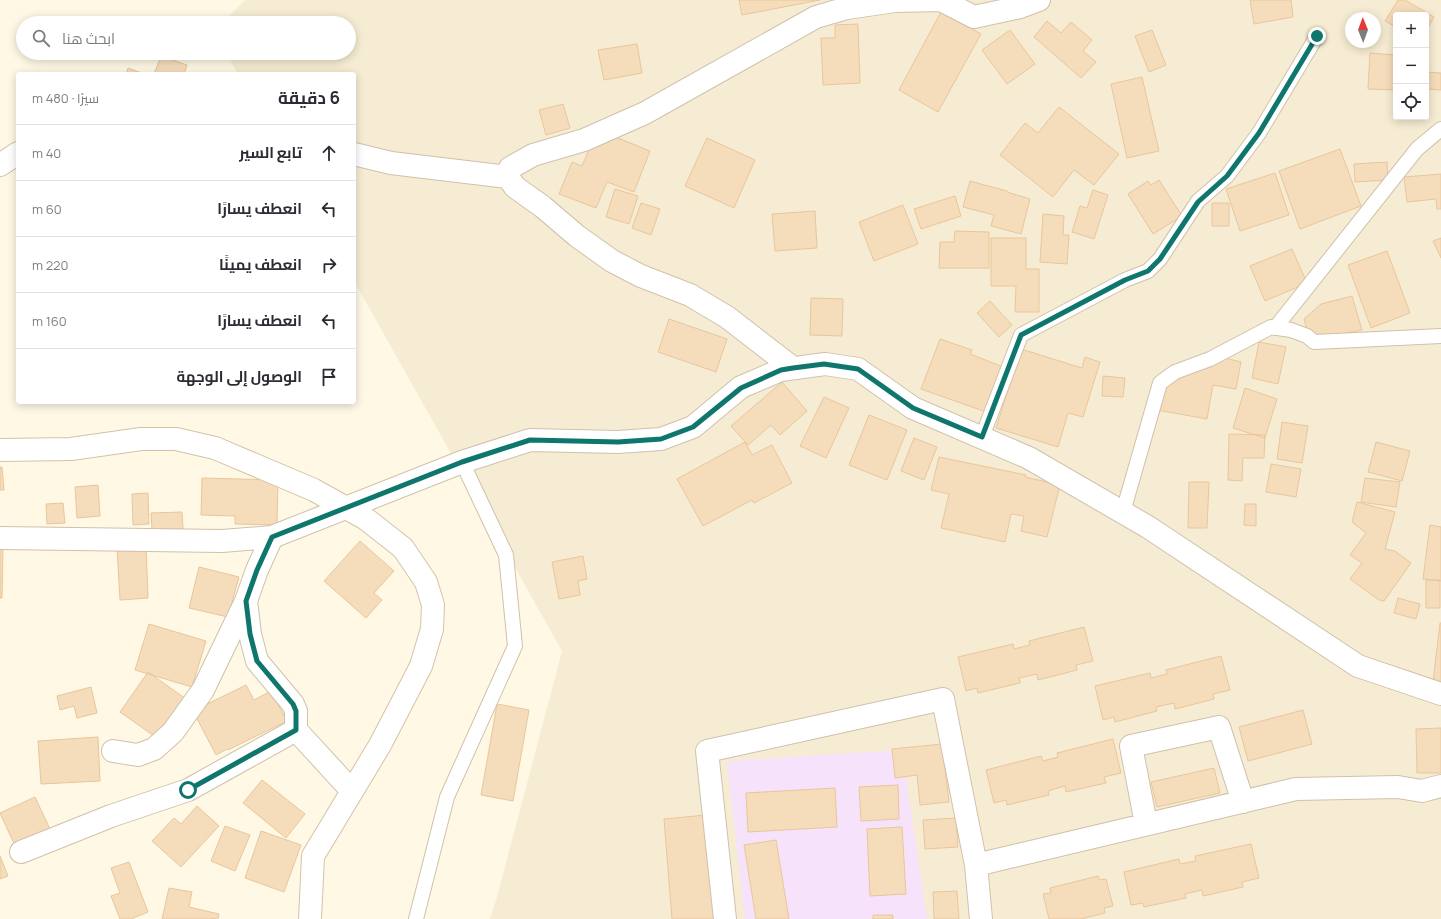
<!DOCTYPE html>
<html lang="ar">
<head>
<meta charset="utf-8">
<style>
  :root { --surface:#fff; --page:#f2f2f3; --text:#2b2b33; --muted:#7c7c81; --line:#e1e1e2 }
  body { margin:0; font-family:Manrope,Cairo,sans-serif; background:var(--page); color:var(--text); direction:rtl }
  .controls { position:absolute; right:12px; top:12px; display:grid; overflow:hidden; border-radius:4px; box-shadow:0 2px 10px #0003 }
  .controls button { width:36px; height:36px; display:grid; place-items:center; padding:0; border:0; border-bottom:1px solid var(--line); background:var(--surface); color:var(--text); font:20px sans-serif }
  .compass { position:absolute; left:1345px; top:12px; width:36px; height:36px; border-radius:50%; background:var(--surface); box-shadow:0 2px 10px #0003; rotate:359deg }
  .stop { position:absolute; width:12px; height:12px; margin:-9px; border:3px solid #0f766e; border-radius:50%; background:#fff }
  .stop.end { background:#0f766e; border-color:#fff; box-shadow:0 1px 4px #0008 }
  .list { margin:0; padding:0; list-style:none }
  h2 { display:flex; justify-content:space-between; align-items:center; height:52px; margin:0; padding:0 16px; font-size:17px }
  h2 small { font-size:13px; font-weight:400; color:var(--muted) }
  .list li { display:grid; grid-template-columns:26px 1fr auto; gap:12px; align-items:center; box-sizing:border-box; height:56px; padding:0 16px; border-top:1px solid var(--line) }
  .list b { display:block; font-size:15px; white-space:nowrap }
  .list em { font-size:13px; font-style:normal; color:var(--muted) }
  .icon { flex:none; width:22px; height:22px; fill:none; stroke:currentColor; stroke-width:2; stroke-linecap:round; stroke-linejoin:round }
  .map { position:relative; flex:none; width:1441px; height:919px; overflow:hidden; direction:ltr }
  .search { position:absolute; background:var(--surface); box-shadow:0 2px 10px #0003; left:16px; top:16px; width:340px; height:44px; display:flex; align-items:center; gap:10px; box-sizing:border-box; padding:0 14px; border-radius:22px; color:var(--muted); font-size:15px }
  .panel { position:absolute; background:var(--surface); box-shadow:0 2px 10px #0003; left:16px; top:72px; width:340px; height:332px; border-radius:4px; direction:rtl }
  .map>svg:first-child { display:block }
  .residential { fill:#f6ecd3; fill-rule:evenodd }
  .education { fill:#f6e2fa }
  .building { fill:#f5dcbb; stroke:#e9c69a }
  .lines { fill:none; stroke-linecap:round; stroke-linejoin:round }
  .service-casing { stroke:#d0c1aa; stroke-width:16 }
  .minor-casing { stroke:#d0c1aa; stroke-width:24 }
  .secondary-casing { stroke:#d4c3a7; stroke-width:24 }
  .service { stroke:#fff; stroke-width:14 }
  .minor { stroke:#fff; stroke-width:22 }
  .secondary { stroke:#fff; stroke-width:22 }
  .route { stroke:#0f766e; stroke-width:5 }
</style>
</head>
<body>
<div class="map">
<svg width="1441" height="919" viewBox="0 0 1441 919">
  <rect width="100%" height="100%" fill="#fef8e5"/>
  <path class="residential" d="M 245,0 L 1441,0 L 1441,919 L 490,919 L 497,897 L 562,651 L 354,281 L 354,74 L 238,74 L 226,53 L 349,53 L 349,23 L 222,23 ZM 1396,15 L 1426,15 L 1426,117 L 1396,117 ZM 1351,18 L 1375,18 L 1375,42 L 1351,42 Z"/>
  <path class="education" d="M 902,750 L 927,919 L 745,919 L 727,761 Z"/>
  <path class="building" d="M 739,0 L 820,0 L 742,15 Z
    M 1250,0 L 1291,0 L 1293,17 L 1254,24 Z
    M 1398,0 L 1405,0 L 1434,17 L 1426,31 L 1426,15 L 1396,15 L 1396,27 L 1385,21 Z
    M 941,12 L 981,34 L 938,112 L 899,90 Z
    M 1047,21 L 1061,33 L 1071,22 L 1092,40 L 1083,51 L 1096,62 L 1081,78 L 1034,37 Z
    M 858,24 L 860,83 L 823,85 L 821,38 L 835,38 L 835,25 Z
    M 1010,30 L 1035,64 L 1007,84 L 982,50 Z
    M 1152,30 L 1166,65 L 1149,72 L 1135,36 Z
    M 637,44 L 642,73 L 604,80 L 598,50 Z
    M 1370,53 L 1396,55 L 1396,90 L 1368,89 Z
    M 161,56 L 187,65 L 184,74 L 154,74 Z
    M 128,68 L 144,74 L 126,74 Z
    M 1426,72 L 1441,73 L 1441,90 L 1426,89 Z
    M 1142,77 L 1159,151 L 1127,158 L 1111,84 Z
    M 563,104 L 570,128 L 546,135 L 539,110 Z
    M 1059,107 L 1119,154 L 1094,185 L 1074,170 L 1053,197 L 1000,155 L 1025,123 L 1038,133 Z
    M 608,134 L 650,151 L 634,192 L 607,182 L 596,208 L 559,194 L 572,162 L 582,166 L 593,140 L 604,144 Z
    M 707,138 L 755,160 L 734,208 L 685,186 Z
    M 1340,149 L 1361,206 L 1300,229 L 1279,171 Z
    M 1387,162 L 1388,180 L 1355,182 L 1354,164 Z
    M 1275,173 L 1289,215 L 1240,231 L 1226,189 Z
    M 1441,174 L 1441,209 L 1437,209 L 1436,199 L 1407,202 L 1404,177 Z
    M 1159,180 L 1182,216 L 1153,234 L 1128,194 L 1148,181 L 1151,185 Z
    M 970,181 L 1007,191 L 1007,192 L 1030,199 L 1021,234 L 991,226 L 994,215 L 963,207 Z
    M 615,189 L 638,196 L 629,224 L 606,217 Z
    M 1093,190 L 1108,195 L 1094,239 L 1072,232 L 1080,206 L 1087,208 Z
    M 955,196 L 961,216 L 921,229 L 914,209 Z
    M 641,203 L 660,209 L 651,235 L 632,228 Z
    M 1212,203 L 1229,203 L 1229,226 L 1212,226 Z
    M 903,205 L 918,244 L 874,261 L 859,222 Z
    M 815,211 L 817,248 L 775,251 L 772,214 Z
    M 1043,214 L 1064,216 L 1063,235 L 1069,235 L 1067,264 L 1040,262 Z
    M 955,231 L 989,232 L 989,268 L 939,268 L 940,242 L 954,242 Z
    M 991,238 L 1026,238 L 1026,269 L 1039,269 L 1039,312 L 1015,312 L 1016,286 L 991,286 Z
    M 1441,238 L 1441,258 L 1433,241 Z
    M 1292,249 L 1307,283 L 1265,301 L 1250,266 Z
    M 1387,251 L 1410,313 L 1371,328 L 1348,265 Z
    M 1352,296 L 1362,330 L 1321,338 L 1307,331 L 1304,319 L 1321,304 Z
    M 811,298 L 843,299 L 842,336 L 810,335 Z
    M 990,301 L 1012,325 L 999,337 L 977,313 Z
    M 669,319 L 727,339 L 716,372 L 658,352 Z
    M 940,339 L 972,350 L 970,354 L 1006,368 L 989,413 L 921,389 Z
    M 1259,342 L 1286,347 L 1278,384 L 1252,378 Z
    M 1021,349 L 1082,368 L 1085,357 L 1100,362 L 1083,417 L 1068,413 L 1058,447 L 996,428 Z
    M 1221,357 L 1241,362 L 1236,389 L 1213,385 L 1207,419 L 1157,410 L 1163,386 Z
    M 1103,376 L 1125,378 L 1123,397 L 1102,396 Z
    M 782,382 L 807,411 L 780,435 L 771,425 L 748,445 L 731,426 Z
    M 1245,388 L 1277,399 L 1265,438 L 1233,428 Z
    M 824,397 L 849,408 L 826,458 L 800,446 Z
    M 869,415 L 907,430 L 887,480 L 849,465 Z
    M 1282,422 L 1308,426 L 1302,463 L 1277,459 Z
    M 1229,434 L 1265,435 L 1264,458 L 1243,458 L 1242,481 L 1228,480 Z
    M 914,438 L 937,447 L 924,480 L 901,471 Z
    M 745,442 L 752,455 L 772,445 L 792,483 L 754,503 L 752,500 L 703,526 L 677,479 Z
    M 1376,442 L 1410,451 L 1402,481 L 1368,472 Z
    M 939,457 L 1026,475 L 1025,477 L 1060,485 L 1047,537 L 1021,531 L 1024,516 L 1011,514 L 1005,542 L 941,528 L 949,494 L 931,490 Z
    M 1271,464 L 1301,469 L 1296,497 L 1266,492 Z
    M 0,467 L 2,467 L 4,490 L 0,490 Z
    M 202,478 L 278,480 L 277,525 L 235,524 L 235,516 L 201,515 Z
    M 1365,478 L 1400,482 L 1396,507 L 1361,502 Z
    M 1189,482 L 1209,482 L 1207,528 L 1188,528 Z
    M 98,485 L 100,516 L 77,518 L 75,487 Z
    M 148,493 L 149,524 L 133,525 L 132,494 Z
    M 1357,502 L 1395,512 L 1385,549 L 1395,551 L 1411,563 L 1384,601 L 1379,600 L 1350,579 L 1362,563 L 1350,555 L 1366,533 L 1352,522 Z
    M 63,503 L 65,523 L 47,524 L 46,504 Z
    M 1245,504 L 1256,504 L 1256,526 L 1244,525 Z
    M 182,512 L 183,529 L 152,530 L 151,513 Z
    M 1430,525 L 1441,527 L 1441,581 L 1423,579 Z
    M 360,541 L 394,571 L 374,593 L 382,600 L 366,618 L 324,581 Z
    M 146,545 L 148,598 L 120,600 L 117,547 Z
    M 0,547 L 3,547 L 2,598 L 0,598 Z
    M 583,556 L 587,579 L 578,581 L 580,595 L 559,599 L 552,562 Z
    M 199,567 L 239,577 L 228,617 L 189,608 Z
    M 1426,580 L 1440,580 L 1440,608 L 1426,608 Z
    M 1398,598 L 1420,604 L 1416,619 L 1394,613 Z
    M 1440,623 L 1441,623 L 1441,683 L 1433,682 Z
    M 149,624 L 206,641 L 192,687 L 135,670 Z
    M 1084,627 L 1093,661 L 1076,665 L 1077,670 L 1038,680 L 1037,674 L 1019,678 L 1020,683 L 978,693 L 977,688 L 966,691 L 958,657 L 1013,644 L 1014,649 L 1030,645 L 1029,641 Z
    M 1221,656 L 1230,690 L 1213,694 L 1214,699 L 1175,709 L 1174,703 L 1156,707 L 1157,711 L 1115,722 L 1114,717 L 1103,720 L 1095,686 L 1150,673 L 1151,678 L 1167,674 L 1166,670 Z
    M 148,672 L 186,699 L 157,738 L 120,712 Z
    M 246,685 L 254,700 L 271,691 L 287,721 L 228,750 L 227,749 L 216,755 L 193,711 Z
    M 91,687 L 97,713 L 77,718 L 74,706 L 60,710 L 57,696 Z
    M 497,704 L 529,710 L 513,801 L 481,795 Z
    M 1303,710 L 1312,744 L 1248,761 L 1239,727 Z
    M 1441,728 L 1441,773 L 1417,773 L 1416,729 Z
    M 98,737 L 100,781 L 41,784 L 38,741 Z
    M 1113,739 L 1121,773 L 1104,777 L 1106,783 L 1066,792 L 1065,786 L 1048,791 L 1049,795 L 1007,805 L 1006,800 L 994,803 L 986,770 L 1041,756 L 1043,761 L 1058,757 L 1057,753 Z
    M 942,744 L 949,802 L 920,805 L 917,775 L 895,778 L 892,749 Z
    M 1214,768 L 1220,793 L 1157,807 L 1151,782 Z
    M 262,780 L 305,814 L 286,838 L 243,803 Z
    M 898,785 L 899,819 L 861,821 L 859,787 Z
    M 835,788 L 837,827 L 748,832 L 746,793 Z
    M 35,797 L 57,844 L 22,861 L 0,813 Z
    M 197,806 L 219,826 L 181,867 L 152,841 L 174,818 L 181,824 Z
    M 706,815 L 714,919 L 672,919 L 664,819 Z
    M 956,818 L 958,847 L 925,849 L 923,820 Z
    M 225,826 L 250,835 L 235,871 L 211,861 Z
    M 902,827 L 906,894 L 870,896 L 867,829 Z
    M 261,831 L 301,845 L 284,892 L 245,878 Z
    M 776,840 L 789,919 L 756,919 L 744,845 Z
    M 1251,844 L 1259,878 L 1242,882 L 1243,887 L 1203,896 L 1202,890 L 1185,894 L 1186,898 L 1144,907 L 1143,903 L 1131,905 L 1124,872 L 1179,859 L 1180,864 L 1196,861 L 1195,856 Z
    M 0,856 L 8,876 L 0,879 Z
    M 129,862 L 148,912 L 131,919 L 120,919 L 111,896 L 120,893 L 111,868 Z
    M 1098,876 L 1100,880 L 1106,879 L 1113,906 L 1104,908 L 1105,913 L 1081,919 L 1049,919 L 1043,894 L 1051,893 L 1050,888 Z
    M 169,888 L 192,892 L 189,907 L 219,914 L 218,919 L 162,919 Z
    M 957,891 L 959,919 L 934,919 L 933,892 Z
    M 873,915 L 893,915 L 893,919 L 873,919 Z"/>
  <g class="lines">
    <defs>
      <path id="service" d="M 1275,328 L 1417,149 L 1441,129
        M 982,437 L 1021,335 L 1125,280 L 1148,271 L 1160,259 L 1198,201 L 1227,176 L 1259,133 L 1317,36
        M 1123,512 L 1160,383 L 1175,372 L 1210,359 L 1271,327 L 1291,330 L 1307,336 L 1314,342 L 1441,336
        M 416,919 L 447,797 L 515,646 L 506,555 L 462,462"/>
      <path id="minor" d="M 354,154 L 391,163 L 508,177
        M 0,165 L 18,153
        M 793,368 L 727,317 L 690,295 L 641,276 L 612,261 L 577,236 L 543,207 L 515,187 L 508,177 L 510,168 L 533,155 L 584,140 L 645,113 L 816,17 L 847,8 L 895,1 L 941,0 L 974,17 L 1020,7 L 1039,0
        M 272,537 L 257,570 L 246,601 L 250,634 L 257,661 L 293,704 L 296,711 L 296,730 L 352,791
        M 0,538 L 222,541 L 272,537 L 462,462 L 530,440 L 618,442 L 661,439 L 693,427 L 741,387 L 781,370 L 825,364 L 858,369 L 913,408 L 1029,458 L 1148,527 L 1358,666 L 1441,694
        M 113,751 L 138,755 L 154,749 L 173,732 L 203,690 L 246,601
        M 1146,824 L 1131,746 L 1219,727 L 1243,802
        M 21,852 L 111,816 L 188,790 L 296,730
        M 976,865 L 1296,789 L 1398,787 L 1422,791 L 1441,786
        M 725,919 L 707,751 L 943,699 L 976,865 L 981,919"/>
      <path id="secondary" d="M 0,450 L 71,449 L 141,439 L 176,439 L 215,448 L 314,490 L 366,519 L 403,548 L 426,582 L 433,605 L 432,629 L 421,666 L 380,745 L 313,856 L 310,919"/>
    </defs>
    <use href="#service" class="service-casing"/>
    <use href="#minor" class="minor-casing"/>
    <use href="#secondary" class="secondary-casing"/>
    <use href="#service" class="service"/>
    <use href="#minor" class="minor"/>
    <use href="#secondary" class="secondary"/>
  </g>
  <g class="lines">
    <path class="route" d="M 188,790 L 296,730 L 296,711 L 293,704 L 257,661 L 250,634 L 246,601 L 257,570 L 272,537 L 462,462 L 530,440 L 618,442 L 661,439 L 693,427 L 741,388 L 781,370 L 793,368 L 824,364 L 858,369 L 913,408 L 982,437 L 1021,335 L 1125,280 L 1148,271 L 1160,259 L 1198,202 L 1227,176 L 1259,133 L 1317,36"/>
  </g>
</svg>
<div class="controls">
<button>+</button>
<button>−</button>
<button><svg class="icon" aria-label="locate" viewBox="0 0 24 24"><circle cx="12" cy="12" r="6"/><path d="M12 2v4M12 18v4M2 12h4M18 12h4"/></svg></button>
</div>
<svg class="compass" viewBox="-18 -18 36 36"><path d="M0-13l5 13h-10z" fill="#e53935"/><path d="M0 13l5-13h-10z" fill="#7c7c81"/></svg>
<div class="stop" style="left:188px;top:790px"></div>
<div class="stop end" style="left:1317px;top:36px"></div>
<div class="search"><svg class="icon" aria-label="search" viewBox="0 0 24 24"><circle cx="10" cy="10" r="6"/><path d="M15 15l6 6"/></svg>ابحث هنا</div>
<section class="panel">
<h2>6 دقيقة<small>سيرًا · 480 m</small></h2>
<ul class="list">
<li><svg class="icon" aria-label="ahead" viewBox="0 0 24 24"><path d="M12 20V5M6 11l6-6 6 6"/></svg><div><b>تابع السير</b></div><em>40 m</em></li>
<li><svg class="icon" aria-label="left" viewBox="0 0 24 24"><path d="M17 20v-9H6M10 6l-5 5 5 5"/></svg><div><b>انعطف يسارًا</b></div><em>60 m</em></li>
<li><svg class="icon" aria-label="right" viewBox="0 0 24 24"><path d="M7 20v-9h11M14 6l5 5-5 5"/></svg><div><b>انعطف يمينًا</b></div><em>220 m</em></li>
<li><svg class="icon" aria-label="left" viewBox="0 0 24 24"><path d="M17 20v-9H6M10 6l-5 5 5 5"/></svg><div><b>انعطف يسارًا</b></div><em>160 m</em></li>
<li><svg class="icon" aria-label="arrive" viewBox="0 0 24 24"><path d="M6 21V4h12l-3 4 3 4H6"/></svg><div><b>الوصول إلى الوجهة</b></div></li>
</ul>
</section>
</div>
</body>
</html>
